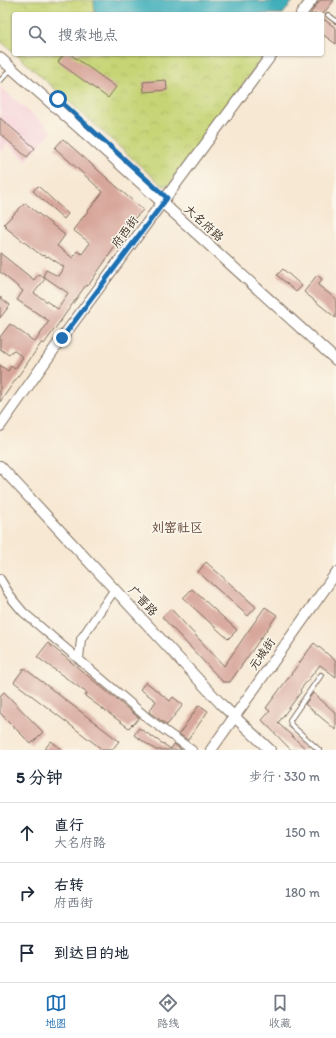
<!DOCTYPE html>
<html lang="zh">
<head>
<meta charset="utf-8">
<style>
  :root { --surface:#fff; --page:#f6f6f7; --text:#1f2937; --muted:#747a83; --line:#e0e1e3; --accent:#1f6fb2 }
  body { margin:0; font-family:Itim,"LXGW WenKai TC",sans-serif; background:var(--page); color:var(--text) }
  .stop { position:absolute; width:12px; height:12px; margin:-9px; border:3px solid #1f6fb2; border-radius:50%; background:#fff }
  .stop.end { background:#1f6fb2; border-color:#fff; box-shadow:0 1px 4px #0008 }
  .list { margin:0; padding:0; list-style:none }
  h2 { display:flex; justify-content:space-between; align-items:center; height:52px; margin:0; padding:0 16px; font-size:17px }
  h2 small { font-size:13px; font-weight:400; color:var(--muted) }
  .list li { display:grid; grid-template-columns:26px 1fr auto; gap:12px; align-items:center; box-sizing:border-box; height:60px; padding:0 16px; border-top:1px solid var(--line) }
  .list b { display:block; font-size:15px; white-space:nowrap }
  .list p { margin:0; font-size:13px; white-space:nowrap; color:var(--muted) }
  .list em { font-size:13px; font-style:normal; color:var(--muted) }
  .icon { flex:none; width:22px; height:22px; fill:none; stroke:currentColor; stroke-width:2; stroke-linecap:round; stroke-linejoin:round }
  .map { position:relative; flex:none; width:336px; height:750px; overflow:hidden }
  .search { position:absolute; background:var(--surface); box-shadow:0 1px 3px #0004; left:12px; right:12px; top:12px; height:44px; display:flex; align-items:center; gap:10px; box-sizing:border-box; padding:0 14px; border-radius:4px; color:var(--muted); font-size:15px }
  .sheet { height:232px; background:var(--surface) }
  nav { display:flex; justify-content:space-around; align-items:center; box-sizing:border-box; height:56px; border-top:1px solid var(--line); background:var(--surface); font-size:11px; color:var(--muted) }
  nav a { display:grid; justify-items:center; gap:2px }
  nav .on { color:var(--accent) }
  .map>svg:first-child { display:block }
  .built { fill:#f6cfd7 }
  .park { fill:url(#park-crowns); stroke:#807f4a }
  .water { fill:#3fafba; stroke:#3d6c6c }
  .building { fill:#d7a59a }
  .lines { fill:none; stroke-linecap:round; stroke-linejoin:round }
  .service-casing { stroke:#7d6c5d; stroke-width:6 }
  .minor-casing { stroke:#7d6c5d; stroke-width:10 }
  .tertiary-casing { stroke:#7d6c5d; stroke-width:12 }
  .service { stroke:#fff; stroke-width:4 }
  .minor { stroke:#fff; stroke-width:8 }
  .tertiary { stroke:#fff; stroke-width:10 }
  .route { stroke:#1f6fb2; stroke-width:5 }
  .labels { text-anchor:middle; stroke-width:3; stroke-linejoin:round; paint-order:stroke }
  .street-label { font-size:12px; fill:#3b2a1e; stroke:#fbf7ec }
  .neighbourhood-label { font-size:13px; font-weight:bold; fill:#725549; stroke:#fbf7ec }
</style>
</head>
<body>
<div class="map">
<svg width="336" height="750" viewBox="0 0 336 750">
  <defs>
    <pattern id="park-crowns" width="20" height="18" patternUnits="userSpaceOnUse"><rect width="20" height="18" fill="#c6d475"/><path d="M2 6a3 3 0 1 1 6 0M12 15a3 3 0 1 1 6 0" fill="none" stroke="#abb665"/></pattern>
  </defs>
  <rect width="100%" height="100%" fill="#fbf7ec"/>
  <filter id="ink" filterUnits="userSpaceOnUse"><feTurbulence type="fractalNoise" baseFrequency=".025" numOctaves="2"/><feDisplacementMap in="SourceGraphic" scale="8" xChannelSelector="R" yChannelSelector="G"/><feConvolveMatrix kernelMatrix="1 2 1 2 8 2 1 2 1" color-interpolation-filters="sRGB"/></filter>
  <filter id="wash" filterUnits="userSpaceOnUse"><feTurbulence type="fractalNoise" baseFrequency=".012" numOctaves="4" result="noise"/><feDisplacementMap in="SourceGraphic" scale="16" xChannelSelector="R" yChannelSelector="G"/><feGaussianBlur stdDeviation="0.9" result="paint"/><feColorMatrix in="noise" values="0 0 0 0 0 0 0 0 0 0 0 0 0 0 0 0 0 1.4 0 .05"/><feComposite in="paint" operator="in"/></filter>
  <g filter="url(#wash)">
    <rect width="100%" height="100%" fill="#f7e8d3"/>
    <path class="built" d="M 0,87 L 52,131 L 26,161 L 7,144 L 0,152 Z"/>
    <path class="park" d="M 0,0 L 94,0 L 95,14 L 14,14 L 14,52 L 0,41 Z
      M 16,54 L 265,54 L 169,186 L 163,186 Z"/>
    <path class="water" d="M 94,0 L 253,0 L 262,2 L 294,0 L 283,14 L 95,14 Z"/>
    <g id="blocks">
      <path class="building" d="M 320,0 L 334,0 L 323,14 L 310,14 Z
        M 322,18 L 336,28 L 336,44 L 322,34 Z
        M 64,54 L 70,54 L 116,87 L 108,98 L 58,62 Z
        M 166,80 L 167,90 L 144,92 L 143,82 Z
        M 0,118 L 35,148 L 27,157 L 0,134 Z
        M 63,139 L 143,210 L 134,219 L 88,286 L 86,285 L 44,344 L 42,342 L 0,402 L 0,365 L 8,371 L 11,366 L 15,369 L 23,357 L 13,350 L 9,355 L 0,349 L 0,337 L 10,324 L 35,342 L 49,321 L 17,300 L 23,291 L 0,272 L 0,253 L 34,280 L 39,274 L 45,279 L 34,293 L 58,309 L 68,293 L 43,276 L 46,270 L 58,276 L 64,267 L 48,256 L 47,257 L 43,255 L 42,256 L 5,227 L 7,226 L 4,224 L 25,203 L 65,235 L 57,246 L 73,258 L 77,251 L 82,254 L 90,243 L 73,230 L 103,192 L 55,148 Z
        M 38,186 L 68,214 L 64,219 L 33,191 Z
        M 283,269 L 302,286 L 296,292 L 277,275 Z
        M 317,275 L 322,279 L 318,285 L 336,299 L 336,318 L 304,292 Z
        M 0,297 L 10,305 L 0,318 Z
        M 206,562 L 256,607 L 248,616 L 198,572 Z
        M 192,589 L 237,630 L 228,639 L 183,598 Z
        M 265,607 L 277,615 L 230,682 L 223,682 L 162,617 L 171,609 L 224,666 Z
        M 48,643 L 139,718 L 133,725 L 132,724 L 129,728 L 85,696 L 87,693 L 37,657 Z
        M 314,643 L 336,661 L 336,677 L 320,665 L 300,690 L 301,692 L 278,723 L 307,750 L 291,750 L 262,720 L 270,711 L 266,708 Z
        M 24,668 L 119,741 L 112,750 L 103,750 L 14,682 Z
        M 146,682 L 170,701 L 173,697 L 183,705 L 167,725 L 149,712 L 156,701 L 140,689 Z
        M 4,692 L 43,732 L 31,744 L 0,713 L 0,696 Z
        M 313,693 L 336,713 L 336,730 L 305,704 Z
        M 199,705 L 208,711 L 188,740 L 179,734 Z
        M 139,728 L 171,749 L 174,744 L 182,750 L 156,750 L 134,735 Z
        M 51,741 L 63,750 L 44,750 Z"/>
    </g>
  </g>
  <g filter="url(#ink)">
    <use href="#blocks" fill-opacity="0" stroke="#7d6c5d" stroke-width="1"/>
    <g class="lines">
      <defs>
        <path id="service" d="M 328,15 L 336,21
          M 0,81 L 12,68
          M 319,750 L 291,725 L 290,720 L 321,675"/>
        <path id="minor" d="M 0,579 L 13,600 L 23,612 L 150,720 L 192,750
          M 79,659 L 81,639 L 115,589"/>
        <path id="tertiary" d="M 301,14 L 312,0
          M 0,58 L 112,157 L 336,360
          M 0,426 L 62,338 L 272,54
          M 0,466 L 222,705 L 270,750
          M 211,750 L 336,573"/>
      </defs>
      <use href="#service" class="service-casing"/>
      <use href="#minor" class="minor-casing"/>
      <use href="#tertiary" class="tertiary-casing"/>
      <use href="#service" class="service"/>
      <use href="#minor" class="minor"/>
      <use href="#tertiary" class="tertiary"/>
    </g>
  </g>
  <g class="lines" filter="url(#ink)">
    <path class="route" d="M 58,99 L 167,198 L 62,338"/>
  </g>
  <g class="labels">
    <g class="street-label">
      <text transform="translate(204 223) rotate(42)" y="4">大名府路</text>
      <text transform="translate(125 232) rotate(-53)" y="4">府西街</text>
      <text transform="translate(143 601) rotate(47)" y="4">广晋路</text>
      <text transform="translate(262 654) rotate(-55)" y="4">元城街</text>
    </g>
    <g class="neighbourhood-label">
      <text x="177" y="532">刘窑社区</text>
    </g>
  </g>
</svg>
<div class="stop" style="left:58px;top:99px"></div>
<div class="stop end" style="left:62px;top:338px"></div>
<div class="search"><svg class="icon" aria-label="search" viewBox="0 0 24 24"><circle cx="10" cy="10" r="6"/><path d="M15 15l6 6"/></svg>搜索地点</div>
</div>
<section class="sheet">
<h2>5 分钟<small>步行 · 330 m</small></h2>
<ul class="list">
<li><svg class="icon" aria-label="ahead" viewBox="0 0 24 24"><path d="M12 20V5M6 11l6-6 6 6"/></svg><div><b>直行</b><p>大名府路</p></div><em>150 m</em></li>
<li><svg class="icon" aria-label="right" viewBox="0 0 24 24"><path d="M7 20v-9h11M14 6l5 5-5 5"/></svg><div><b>右转</b><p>府西街</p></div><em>180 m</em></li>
<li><svg class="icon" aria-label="arrive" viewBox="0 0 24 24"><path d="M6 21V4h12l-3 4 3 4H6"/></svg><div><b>到达目的地</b></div></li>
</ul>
</section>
<nav>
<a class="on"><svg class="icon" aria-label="map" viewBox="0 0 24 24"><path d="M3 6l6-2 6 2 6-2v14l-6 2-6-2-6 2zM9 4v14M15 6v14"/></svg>地图</a>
<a><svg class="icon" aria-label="directions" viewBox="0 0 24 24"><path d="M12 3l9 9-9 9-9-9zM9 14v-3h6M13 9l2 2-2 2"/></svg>路线</a>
<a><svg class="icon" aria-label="saved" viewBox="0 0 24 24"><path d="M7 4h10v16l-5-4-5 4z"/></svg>收藏</a>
</nav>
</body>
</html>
